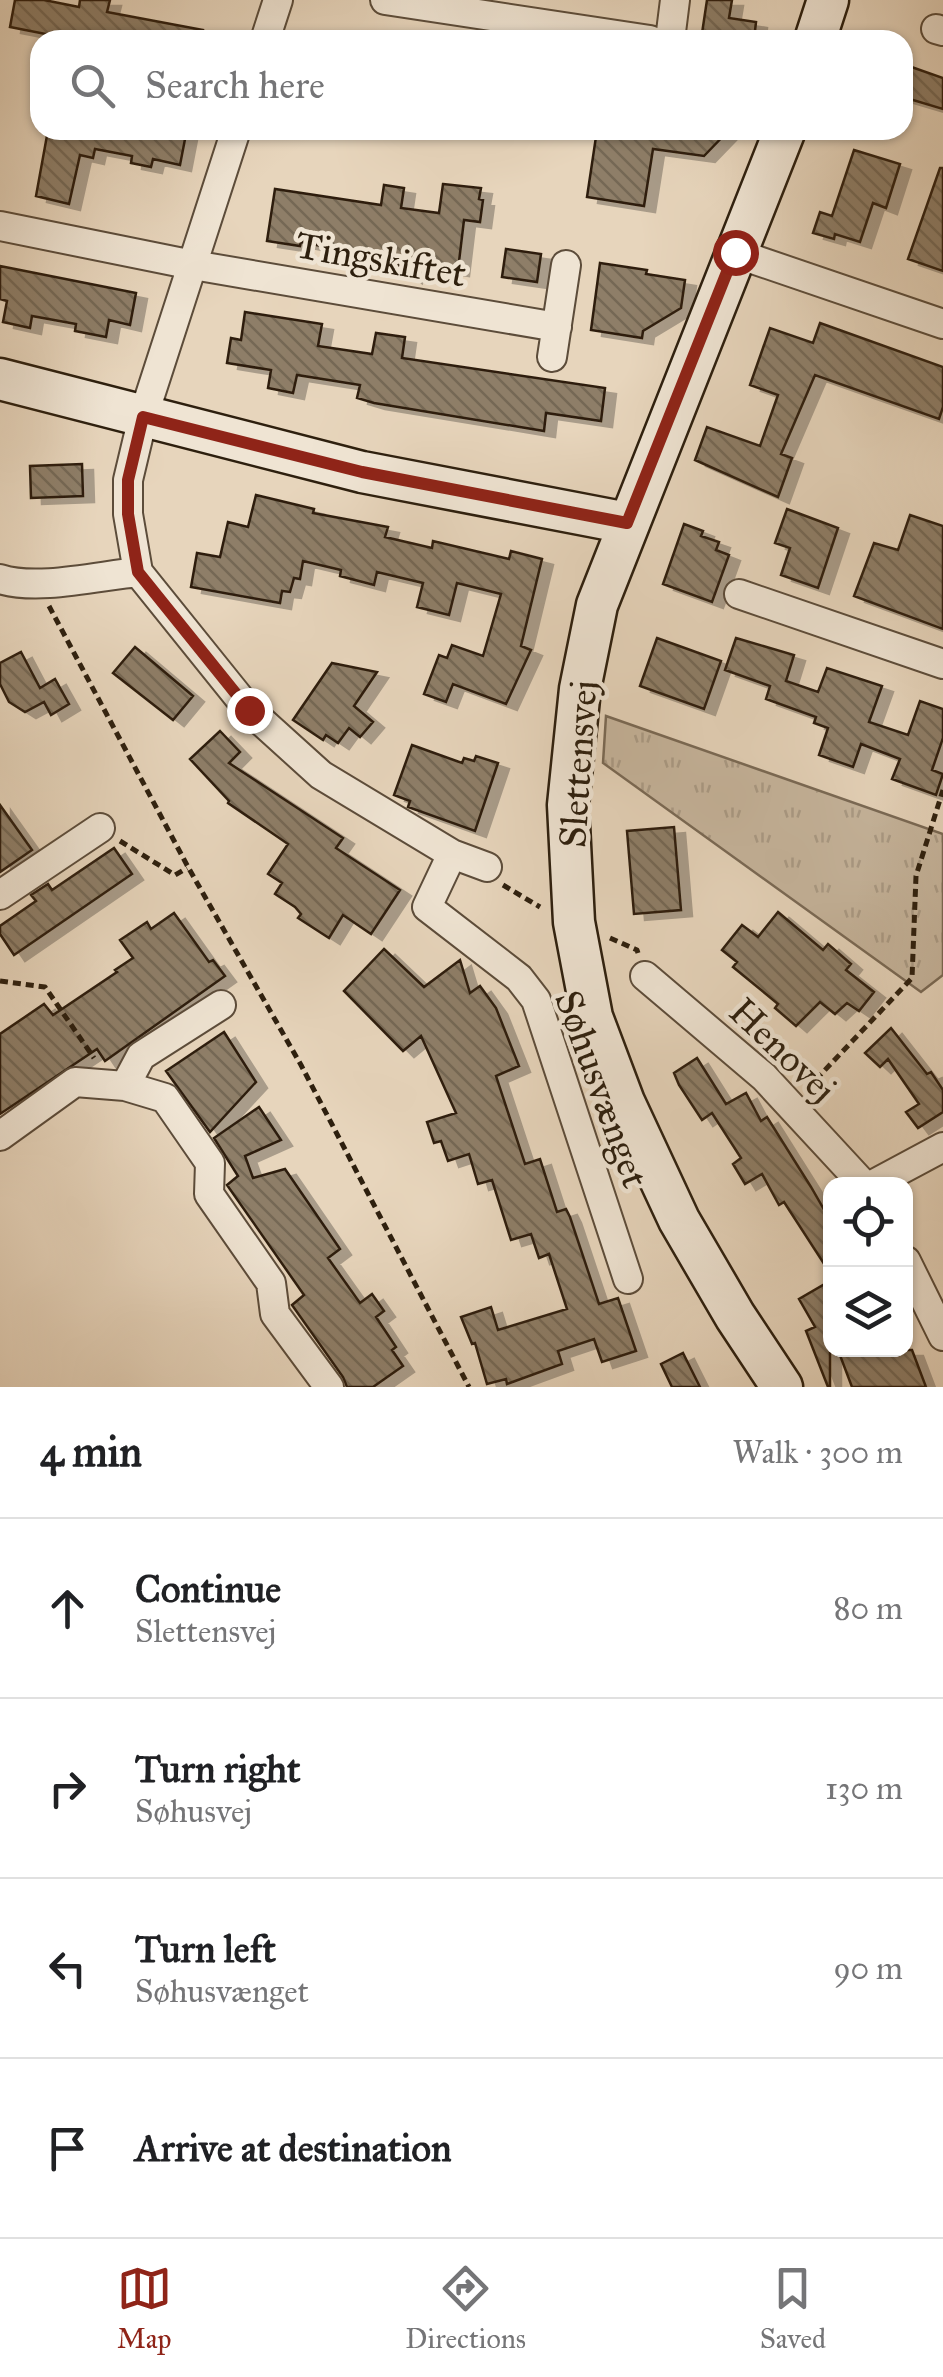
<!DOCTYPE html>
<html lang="en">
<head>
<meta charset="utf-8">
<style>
  :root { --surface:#fff; --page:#f6f6f6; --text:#202124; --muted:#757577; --line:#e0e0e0; --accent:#8f2418 }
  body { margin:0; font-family:"IM FELL Great Primer",serif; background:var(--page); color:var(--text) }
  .controls { position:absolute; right:30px; bottom:30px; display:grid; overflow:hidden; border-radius:20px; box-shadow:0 2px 8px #0004 }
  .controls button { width:90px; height:90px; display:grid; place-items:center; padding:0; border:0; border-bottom:2px solid var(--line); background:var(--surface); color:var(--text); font:50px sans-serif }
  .stop { position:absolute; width:30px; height:30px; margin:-22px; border:8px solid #8f2418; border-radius:50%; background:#fff }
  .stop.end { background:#8f2418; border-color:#fff; box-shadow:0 2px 10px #0008 }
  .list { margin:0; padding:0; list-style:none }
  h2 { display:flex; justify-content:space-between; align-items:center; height:130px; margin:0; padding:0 40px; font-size:42px }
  h2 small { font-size:32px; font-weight:400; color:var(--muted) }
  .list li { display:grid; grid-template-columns:65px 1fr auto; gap:30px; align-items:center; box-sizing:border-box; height:180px; padding:0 40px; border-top:2px solid var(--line) }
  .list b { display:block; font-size:38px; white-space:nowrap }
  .list p { margin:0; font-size:32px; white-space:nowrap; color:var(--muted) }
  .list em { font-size:32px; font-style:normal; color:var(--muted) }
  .icon { flex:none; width:55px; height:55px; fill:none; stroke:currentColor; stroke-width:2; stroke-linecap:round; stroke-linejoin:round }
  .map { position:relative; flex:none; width:943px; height:1387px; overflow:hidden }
  .search { position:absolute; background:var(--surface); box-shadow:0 2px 8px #0004; left:30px; right:30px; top:30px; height:110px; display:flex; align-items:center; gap:25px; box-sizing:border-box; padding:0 35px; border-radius:30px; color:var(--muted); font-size:38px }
  .sheet { height:850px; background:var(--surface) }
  nav { display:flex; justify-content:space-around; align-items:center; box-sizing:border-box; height:140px; border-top:2px solid var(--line); background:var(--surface); font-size:28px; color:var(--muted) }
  nav a { display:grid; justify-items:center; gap:5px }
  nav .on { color:var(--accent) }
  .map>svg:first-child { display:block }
  .park { fill:url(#park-tufts); stroke:#7a6a56; stroke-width:2.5 }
  .building { fill:url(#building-back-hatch); stroke:#2d1f0e; stroke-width:2.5; filter:url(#shadow) }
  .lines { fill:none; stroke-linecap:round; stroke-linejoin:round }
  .street-casing { stroke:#5c4c3a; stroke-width:32 }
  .secondary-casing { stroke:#2d1f0e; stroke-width:45 }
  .path { stroke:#2d1f0e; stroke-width:5; stroke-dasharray:8 5; stroke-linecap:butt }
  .street { stroke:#efe4d3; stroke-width:28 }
  .secondary { stroke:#efe4d3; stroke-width:40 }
  .route { stroke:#8f2418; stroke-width:12 }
  .labels { text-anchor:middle; stroke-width:9; stroke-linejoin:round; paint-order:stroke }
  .street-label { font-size:38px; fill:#2d1f0e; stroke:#efe4d3 }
</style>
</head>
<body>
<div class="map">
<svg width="943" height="1387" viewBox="0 0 943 1387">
  <defs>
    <pattern id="park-tufts" width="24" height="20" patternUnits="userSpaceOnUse" patternTransform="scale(2.5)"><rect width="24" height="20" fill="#c7b69e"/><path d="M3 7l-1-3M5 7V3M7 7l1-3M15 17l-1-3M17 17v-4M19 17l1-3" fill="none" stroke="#ab9c87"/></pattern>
    <pattern id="building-back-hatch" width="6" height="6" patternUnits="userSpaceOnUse" patternTransform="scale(2.5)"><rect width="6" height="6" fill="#8e7e68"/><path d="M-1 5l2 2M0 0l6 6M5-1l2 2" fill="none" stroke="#746754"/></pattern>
    <filter id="shadow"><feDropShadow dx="11" dy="6" stdDeviation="0" flood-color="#0004"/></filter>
  </defs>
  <rect width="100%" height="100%" fill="#e7d5bc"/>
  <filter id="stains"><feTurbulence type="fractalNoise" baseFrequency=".002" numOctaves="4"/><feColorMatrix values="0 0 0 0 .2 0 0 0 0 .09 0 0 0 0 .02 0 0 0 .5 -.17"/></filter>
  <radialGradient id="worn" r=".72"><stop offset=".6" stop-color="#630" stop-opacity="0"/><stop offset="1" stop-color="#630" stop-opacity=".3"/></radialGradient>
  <path class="park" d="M 606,716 L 943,834 L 943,975 L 921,992 L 603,763 Z"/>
  <path class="building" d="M 15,0 L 44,0 L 79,7 L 80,0 L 110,0 L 107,12 L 203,30 L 202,40 L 76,40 L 10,27 Z
    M 707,0 L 732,0 L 729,18 L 756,22 L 754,40 L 701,40 Z
    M 903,64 L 943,78 L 943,109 L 903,97 Z
    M 48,130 L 167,130 L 186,134 L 180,165 L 153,159 L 151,167 L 131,163 L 132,156 L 95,149 L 93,158 L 80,155 L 69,204 L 36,196 Z
    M 597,130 L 729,130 L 704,156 L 653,149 L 644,206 L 587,197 Z
    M 854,150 L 900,164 L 886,208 L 873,203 L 860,242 L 835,234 L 834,239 L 813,233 L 820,212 L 832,216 Z
    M 940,168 L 943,168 L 943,271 L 908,259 Z
    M 443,184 L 481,188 L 479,199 L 483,200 L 480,222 L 464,220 L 458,270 L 415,263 L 411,277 L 392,260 L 301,242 L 300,246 L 267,241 L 275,189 L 381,205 L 384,185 L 404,188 L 401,208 L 439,213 Z
    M 506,249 L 541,254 L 537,282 L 502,277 Z
    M 600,263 L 647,270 L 646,274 L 685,280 L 681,308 L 643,331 L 642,338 L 591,330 Z
    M 0,266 L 136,293 L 130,325 L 109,320 L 106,337 L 75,331 L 76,324 L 32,316 L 30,328 L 3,322 L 7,301 L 0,299 Z
    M 245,312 L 322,324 L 318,346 L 372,354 L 376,333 L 405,337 L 402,358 L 605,388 L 601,421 L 546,413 L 544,431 L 374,403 L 357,398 L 360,385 L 297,375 L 293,393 L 268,388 L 271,370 L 227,363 L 231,338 L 241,340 Z
    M 820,323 L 943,367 L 943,407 L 939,419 L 815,375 L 781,454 L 792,458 L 778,497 L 695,460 L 707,427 L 760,446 L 778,395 L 750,385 L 770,328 L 813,343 Z
    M 82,464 L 83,496 L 31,498 L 30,466 Z
    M 256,495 L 314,509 L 313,513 L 388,527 L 385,537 L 432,548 L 433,541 L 509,559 L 511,551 L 542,559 L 521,646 L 531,650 L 506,704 L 453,684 L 446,702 L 424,694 L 439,655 L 447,658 L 452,645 L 483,656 L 501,594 L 457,583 L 449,615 L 417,607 L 423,583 L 377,572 L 374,585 L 340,576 L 341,570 L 303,561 L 300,579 L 294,578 L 290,592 L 282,591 L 280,603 L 191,587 L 197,553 L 220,557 L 228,522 L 248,527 Z
    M 787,509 L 838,528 L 818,588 L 781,575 L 790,548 L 775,543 Z
    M 910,515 L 943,526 L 943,629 L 854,596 L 874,543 L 898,550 Z
    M 684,524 L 703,531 L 701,536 L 719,542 L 716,550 L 729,555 L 712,602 L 663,584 Z
    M 657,638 L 721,661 L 704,709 L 640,686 Z
    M 736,638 L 794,655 L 786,681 L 818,692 L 827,668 L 882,686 L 869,722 L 908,735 L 920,701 L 943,709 L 943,738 L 932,770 L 943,774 L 936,795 L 892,779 L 900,759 L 861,744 L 853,767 L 819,755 L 828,728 L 814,723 L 816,717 L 766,699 L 770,686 L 725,670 Z
    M 135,647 L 193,696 L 173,720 L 113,673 Z
    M 21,652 L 40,688 L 55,679 L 69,704 L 51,715 L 44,702 L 25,712 L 9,702 L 0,684 L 0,663 Z
    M 332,663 L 377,672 L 354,706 L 373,722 L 360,737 L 349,728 L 338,743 L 326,735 L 323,740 L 293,720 Z
    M 220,731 L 240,752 L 229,763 L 343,838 L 336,848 L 400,890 L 371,934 L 343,915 L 329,938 L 298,918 L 301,914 L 295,907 L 275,894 L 282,883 L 268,874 L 288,844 L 228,803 L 229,801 L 190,759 Z
    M 412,745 L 462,763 L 464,758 L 474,761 L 476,756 L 498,763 L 475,831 L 408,807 L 410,801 L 394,795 Z
    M 0,805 L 32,850 L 0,872 Z
    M 674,827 L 681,910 L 634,914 L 627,831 Z
    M 114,848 L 132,874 L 14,955 L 0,934 L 0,926 L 36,901 L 31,895 L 48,884 L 52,890 Z
    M 778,912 L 823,950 L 828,944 L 851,964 L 846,970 L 874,992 L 859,1011 L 847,1003 L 835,1014 L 820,1002 L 796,1026 L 775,1008 L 778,1004 L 733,967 L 737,962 L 722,950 L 742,925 L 758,937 Z
    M 174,913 L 209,962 L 213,960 L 225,976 L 105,1061 L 97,1049 L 0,1114 L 0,1034 L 44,1004 L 53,1015 L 117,972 L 115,970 L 133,958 L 120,940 L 147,922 L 151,929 Z
    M 384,949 L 424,987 L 460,960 L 470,993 L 480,986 L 496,1008 L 519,1066 L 496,1076 L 525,1164 L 540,1159 L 557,1212 L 566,1209 L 570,1217 L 599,1304 L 618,1298 L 636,1351 L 602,1362 L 594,1339 L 558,1351 L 562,1364 L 507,1384 L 506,1379 L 487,1384 L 475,1343 L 472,1344 L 461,1317 L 491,1307 L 498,1330 L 567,1309 L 549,1254 L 539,1258 L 531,1234 L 511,1240 L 492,1180 L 478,1184 L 469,1154 L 448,1161 L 441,1141 L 434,1143 L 427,1122 L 456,1113 L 421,1036 L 403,1051 L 344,991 Z
    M 891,1028 L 927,1074 L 931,1072 L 943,1090 L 943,1112 L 918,1128 L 906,1112 L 919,1104 L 888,1059 L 880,1067 L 865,1053 Z
    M 224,1032 L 256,1082 L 210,1132 L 166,1071 Z
    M 697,1058 L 726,1104 L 746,1093 L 761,1121 L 767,1117 L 811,1187 L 830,1220 L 830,1273 L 784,1202 L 779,1205 L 762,1174 L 745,1184 L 733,1164 L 741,1158 L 712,1113 L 702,1120 L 679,1085 L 674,1073 Z
    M 259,1107 L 281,1140 L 245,1156 L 253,1178 L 285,1169 L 340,1249 L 328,1258 L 360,1303 L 372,1294 L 384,1311 L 376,1317 L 396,1347 L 392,1350 L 403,1366 L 373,1387 L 347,1387 L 343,1377 L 292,1305 L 304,1295 L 227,1185 L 238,1176 L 214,1138 Z
    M 830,1281 L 830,1387 L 828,1387 L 806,1331 L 815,1327 L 799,1299 Z
    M 838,1350 L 912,1350 L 926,1387 L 852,1387 Z
    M 683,1353 L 700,1387 L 672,1387 L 661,1364 Z"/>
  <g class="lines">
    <defs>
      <path id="street" d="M 385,0 L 650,40
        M 936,29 L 943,31
        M 265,40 L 278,0
        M 670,40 L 675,0
        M 236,130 L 143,417 L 128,480 L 128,514 L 138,572 L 249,710 L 321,775 L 452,854 L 487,867
        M 0,226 L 193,265 L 557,327
        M 735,253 L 943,324
        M 552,357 L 566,265
        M 0,579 C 37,591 98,576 138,572
        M 739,594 L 943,664
        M 452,854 L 427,907 L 519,978 L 536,1000 L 628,1279
        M 0,895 L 100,828
        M 645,976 L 764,1077 L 863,1184
        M 125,1086 L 141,1056 L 221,1005
        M 0,1136 L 75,1082 L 125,1086 L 165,1098 L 210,1163 L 209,1194 L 271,1283 L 275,1314 L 329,1387
        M 874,1184 L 943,1147
        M 906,1261 L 943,1336"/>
      <path id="secondary" d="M 815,40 L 828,0
        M 0,379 L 362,472 L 627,523
        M 782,1387 L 735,1316 L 679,1220 L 624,1102 L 592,1017 L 574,922 L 568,805 L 580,689 L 597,605 L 785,130"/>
    </defs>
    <use href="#street" class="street-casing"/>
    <use href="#secondary" class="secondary-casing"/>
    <path class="path" d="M 49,606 L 188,867 L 301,1065 L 469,1387
      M 120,841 L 175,875 L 187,868
      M 503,885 L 540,907
      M 610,938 L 637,950 L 638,953
      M 0,981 L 45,987 L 94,1058
      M 807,1089 L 912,978 L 916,876 L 943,790"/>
    <use href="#street" class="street"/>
    <use href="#secondary" class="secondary"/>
  </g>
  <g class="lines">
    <path class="route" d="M 249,710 L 138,572 L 128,514 L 128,480 L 143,417 L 362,472 L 627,523 L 735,252"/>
  </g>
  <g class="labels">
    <g class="street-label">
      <text transform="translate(381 259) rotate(10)" y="13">Tingskiftet</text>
      <text transform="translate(578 764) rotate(-86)" y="13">Slettensvej</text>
      <text transform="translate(783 1050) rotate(44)" y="13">Henovej</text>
      <text transform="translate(602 1089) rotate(70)" y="13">Søhusvænget</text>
    </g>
  </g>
  <rect width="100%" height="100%" filter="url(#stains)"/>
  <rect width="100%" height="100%" fill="url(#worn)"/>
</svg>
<div class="controls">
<button><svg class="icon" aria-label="locate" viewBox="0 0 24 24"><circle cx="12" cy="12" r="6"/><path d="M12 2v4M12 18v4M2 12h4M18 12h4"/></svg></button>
<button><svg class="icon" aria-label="layers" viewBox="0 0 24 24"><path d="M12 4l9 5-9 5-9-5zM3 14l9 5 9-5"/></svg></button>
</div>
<div class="stop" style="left:735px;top:252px"></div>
<div class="stop end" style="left:249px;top:710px"></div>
<div class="search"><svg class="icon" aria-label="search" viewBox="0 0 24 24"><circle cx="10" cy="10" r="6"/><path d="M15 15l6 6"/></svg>Search here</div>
</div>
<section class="sheet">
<h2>4 min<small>Walk · 300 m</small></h2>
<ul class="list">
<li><svg class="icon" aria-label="ahead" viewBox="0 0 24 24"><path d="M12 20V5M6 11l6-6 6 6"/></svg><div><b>Continue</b><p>Slettensvej</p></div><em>80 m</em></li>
<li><svg class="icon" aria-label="right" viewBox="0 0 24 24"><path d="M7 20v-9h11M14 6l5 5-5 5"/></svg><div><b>Turn right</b><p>Søhusvej</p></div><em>130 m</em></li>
<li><svg class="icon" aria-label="left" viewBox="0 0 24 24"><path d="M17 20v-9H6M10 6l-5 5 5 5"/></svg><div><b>Turn left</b><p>Søhusvænget</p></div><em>90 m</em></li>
<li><svg class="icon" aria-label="arrive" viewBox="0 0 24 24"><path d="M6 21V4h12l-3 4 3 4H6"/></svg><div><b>Arrive at destination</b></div></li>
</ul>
</section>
<nav>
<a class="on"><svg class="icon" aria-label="map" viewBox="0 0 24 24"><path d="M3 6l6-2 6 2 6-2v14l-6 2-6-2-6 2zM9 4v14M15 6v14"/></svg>Map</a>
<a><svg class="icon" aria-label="directions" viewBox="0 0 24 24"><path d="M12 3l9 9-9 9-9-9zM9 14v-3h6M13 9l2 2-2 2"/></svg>Directions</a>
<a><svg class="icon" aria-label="saved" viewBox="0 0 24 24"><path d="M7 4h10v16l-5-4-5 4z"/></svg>Saved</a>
</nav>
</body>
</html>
